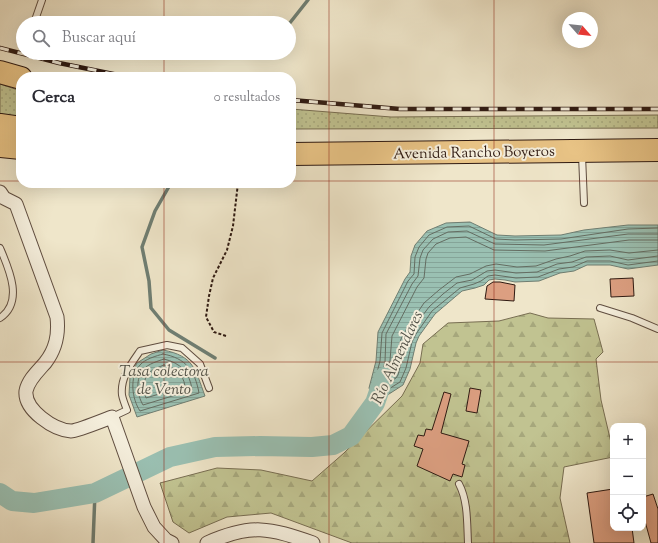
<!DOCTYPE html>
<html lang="es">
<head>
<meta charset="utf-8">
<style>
  :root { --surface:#fff; --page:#f2f2f3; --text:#2b2b33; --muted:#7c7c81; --line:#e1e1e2 }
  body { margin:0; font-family:"Sorts Mill Goudy",serif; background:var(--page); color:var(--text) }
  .controls { position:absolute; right:12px; bottom:12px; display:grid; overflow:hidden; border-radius:8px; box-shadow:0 4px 16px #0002 }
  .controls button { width:36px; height:36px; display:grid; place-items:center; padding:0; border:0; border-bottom:1px solid var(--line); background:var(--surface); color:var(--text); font:20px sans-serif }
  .compass { position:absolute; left:562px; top:12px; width:36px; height:36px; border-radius:50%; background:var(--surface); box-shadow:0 4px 16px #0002; rotate:117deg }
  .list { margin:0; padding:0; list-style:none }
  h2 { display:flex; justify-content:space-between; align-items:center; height:52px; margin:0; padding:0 16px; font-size:17px }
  h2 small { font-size:13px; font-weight:400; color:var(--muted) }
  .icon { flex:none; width:22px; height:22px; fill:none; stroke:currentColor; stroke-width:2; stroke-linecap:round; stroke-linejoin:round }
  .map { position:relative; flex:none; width:658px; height:543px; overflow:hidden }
  .search { position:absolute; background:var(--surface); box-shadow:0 4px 16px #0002; left:16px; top:16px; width:280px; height:44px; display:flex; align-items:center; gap:10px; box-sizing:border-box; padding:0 14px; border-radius:22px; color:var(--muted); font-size:15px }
  .panel { position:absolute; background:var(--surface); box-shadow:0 4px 16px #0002; left:16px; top:72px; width:280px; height:116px; border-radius:16px }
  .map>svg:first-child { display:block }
  .grass { fill:url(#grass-dots); stroke:#786e52 }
  .forest { fill:url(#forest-firs); stroke:#786e52 }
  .water { fill:url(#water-rules); stroke:#6f7e72 }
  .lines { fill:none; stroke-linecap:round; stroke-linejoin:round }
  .shore { stroke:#646d62; stroke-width:1 }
  .stream { stroke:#6f7e72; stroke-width:3.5 }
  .river { stroke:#9ac0b2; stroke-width:20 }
  .building { fill:#dc9f81; stroke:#2f1a12 }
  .service-casing { stroke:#5f4d40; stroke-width:8 }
  .minor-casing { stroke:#5f4d40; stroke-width:15 }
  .trunk-casing { stroke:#2f1a12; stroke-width:24 }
  .path { stroke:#2f1a12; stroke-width:2; stroke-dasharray:3 2; stroke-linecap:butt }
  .service { stroke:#f5efdd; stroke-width:6 }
  .minor { stroke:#f5efdd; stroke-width:13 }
  .trunk { stroke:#e8c385; stroke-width:22 }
  .rail-casing { stroke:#2f1a12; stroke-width:4.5 }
  .rail { stroke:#f5efdd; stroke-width:3; stroke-dasharray:9; stroke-linecap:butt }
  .grid { fill:none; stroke:#8f2418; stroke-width:1; stroke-opacity:0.55 }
  .labels { text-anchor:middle; stroke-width:4; stroke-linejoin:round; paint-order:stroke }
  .street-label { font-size:15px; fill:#2f1a12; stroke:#f5efdd }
  .water-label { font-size:16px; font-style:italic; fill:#54544a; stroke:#f5efdd }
</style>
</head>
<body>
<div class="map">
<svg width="658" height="543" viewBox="0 0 658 543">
  <defs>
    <pattern id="grass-dots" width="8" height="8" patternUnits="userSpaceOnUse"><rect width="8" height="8" fill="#c1c391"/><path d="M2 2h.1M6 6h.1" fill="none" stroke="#a6a77c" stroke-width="1.8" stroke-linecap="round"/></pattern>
    <pattern id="forest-firs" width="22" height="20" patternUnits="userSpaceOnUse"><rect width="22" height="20" fill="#c1c391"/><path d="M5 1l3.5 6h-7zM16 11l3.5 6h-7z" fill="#a6a77c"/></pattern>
    <pattern id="water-rules" width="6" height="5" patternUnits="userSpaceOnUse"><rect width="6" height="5" fill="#9ac0b2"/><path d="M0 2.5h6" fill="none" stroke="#85a498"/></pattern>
  </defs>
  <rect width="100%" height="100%" fill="#efe6ca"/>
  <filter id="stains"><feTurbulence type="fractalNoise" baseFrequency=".005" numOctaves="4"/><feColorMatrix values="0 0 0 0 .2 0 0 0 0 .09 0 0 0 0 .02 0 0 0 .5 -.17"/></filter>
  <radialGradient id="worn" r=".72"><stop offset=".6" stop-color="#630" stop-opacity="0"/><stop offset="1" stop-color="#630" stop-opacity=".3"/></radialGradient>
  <path class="grass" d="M 0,84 L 21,91 L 21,124 L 0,120 Z
    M 291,109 L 391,117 L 658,115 L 658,128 L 291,129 Z"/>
  <path class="forest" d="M 530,313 L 548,318 L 594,319 L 603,352 L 596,359 L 601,400 L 613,451 L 613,457 L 564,467 L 560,498 L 570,543 L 352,543 L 271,513 L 227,517 L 189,533 L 173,522 L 160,483 L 217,468 L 261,470 L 312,481 L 344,453 L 402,396 L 420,363 L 423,344 L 448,323 L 499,321 Z"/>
  <path class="water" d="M 470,222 L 497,235 L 515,236 L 561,235 L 584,230 L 628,225 L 658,225 L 658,265 L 628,269 L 610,265 L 587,265 L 574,271 L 560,273 L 539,281 L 515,282 L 505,280 L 495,279 L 489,280 L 484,285 L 475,288 L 462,291 L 435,314 L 419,336 L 416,343 L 410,369 L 403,385 L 375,403 L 369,388 L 376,361 L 378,332 L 405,279 L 410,272 L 411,256 L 415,245 L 427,231 L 446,223 Z
    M 163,350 C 194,356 195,369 205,396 L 137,417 L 129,395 L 130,377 L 137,363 L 151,354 Z"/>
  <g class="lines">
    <path class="shore" d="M 658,228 L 628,229 L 561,239 L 515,240 L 496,239 L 469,226 L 447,227 L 429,235 L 419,247 L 415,257 L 414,274 L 408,281 L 382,333 L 380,361 L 373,388 L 376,394 L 379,395 L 400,382 L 406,368 L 412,342 L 416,334 L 432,311 L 460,288 L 474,284 L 481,281 L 488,276 L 495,275 L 516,278 L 538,277 L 559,269 L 573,267 L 587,261 L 610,261 L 628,265 L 658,261
      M 658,234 L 628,234 L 544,245 L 495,244 L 467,231 L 448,232 L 433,239 L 423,250 L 420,258 L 418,276 L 412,284 L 386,334 L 385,362 L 379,386 L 382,387 L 396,378 L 398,375 L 407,340 L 420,319 L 429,307 L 443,294 L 457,283 L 472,280 L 487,271 L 495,270 L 516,273 L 537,272 L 557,264 L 572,262 L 586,257 L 610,256 L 628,260 L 658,256
      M 658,240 L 629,240 L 545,251 L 494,250 L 466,237 L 450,238 L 436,244 L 428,253 L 426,259 L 424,278 L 417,287 L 392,336 L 389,373 L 391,374 L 393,372 L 401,339 L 407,328 L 424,303 L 439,290 L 456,277 L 470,274 L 486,266 L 496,264 L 517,267 L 536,266 L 556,259 L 570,256 L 585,251 L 610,250 L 629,253 L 658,250
      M 163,354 C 186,358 195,371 199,393 L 140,411 C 132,399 129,377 140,365 C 145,359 156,356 163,354 Z
      M 164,359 C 181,363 190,373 192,390 L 143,405 C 137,395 135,378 144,369 C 148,364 158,361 164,359 Z
      M 164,365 C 176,368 183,374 185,386 L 146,398 C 143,391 143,378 149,373 C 153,369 159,367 164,365 Z"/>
    <path class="stream" d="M 289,24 L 308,0
      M 171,183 L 155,211 L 142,247 L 149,281 L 151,308 L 169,330 L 215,358
      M 93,543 L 95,493"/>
    <path class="river" d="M 0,493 L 12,501 L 34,503 L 95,493 L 170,457 L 215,447 L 260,446 L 312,447 L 333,445 L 351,436 L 375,403 L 384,377"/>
  </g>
  <path class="building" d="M 633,278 L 634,296 L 611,297 L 610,279 Z
    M 493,282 L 500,282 L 515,285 L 514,301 L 485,299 L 487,286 Z
    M 470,388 L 481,390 L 477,413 L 466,411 Z
    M 444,392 L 451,394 L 441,433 L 469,441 L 462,464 L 465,465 L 462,477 L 453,474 L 450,481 L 417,466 L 423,449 L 414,446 L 418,435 L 424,436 L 426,429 L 432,430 Z
    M 613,489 L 613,528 L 632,528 L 634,543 L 594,543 L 587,493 Z
    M 653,494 L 658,509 L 658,543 L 651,543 L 643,514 L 643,497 Z"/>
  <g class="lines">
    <defs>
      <path id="service" d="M 34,23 L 42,0
        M 582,155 L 584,203
        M 0,248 C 9,269 24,302 0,318
        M 600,308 L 632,318 L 658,329
        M 112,417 L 127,410 C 125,405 123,400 122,395 C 120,378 131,364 140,351 L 167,345 L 182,348 L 200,364 L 209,388
        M 459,484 C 468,501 467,523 468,543"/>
      <path id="minor" d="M 0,192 L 4,198 L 16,204 L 57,317 C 59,335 56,349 45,363 C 38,371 28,380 26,391 C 24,410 54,430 71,431 C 77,431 104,420 112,417 L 144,507 L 154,527 L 166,540 L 172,543
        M 207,543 C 252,523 269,528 313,543"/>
      <path id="trunk" d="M 0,72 L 21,78
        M 0,125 L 21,128
        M 0,146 L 21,148
        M 291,154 L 658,150"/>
    </defs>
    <use href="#service" class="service-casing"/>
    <use href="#minor" class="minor-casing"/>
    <use href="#trunk" class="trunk-casing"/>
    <path class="path" d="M 226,336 L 214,332 L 206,317 L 209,296 L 213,278 L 227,250 L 233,226 L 238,183"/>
    <use href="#service" class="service"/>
    <use href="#minor" class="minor"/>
    <use href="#trunk" class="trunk"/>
    <defs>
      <path id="rail" d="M 0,48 L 59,63 L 128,77
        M 291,100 L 400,109 L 658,109"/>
    </defs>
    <use href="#rail" class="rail-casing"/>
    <use href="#rail" class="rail"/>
  </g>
  <path class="grid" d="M 164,0 L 164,23M 329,0 L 329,543M 494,0 L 494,543M 164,53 L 164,77M 0,181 L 21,181M 291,181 L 658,181M 164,183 L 164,543M 0,362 L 658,362"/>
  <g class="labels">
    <g class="street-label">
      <text transform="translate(474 152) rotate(-1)" y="5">Avenida Rancho Boyeros</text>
    </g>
    <g class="water-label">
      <text transform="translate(396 357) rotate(-65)" y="6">Río Almendares</text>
      <text x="164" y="376">Tasa colectora<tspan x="164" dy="18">de Vento</tspan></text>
    </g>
  </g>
  <rect width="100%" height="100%" filter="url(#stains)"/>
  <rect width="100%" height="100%" fill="url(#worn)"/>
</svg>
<div class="controls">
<button>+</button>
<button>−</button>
<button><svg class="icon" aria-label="locate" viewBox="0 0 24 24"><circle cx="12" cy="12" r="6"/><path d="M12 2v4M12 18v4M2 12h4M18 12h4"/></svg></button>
</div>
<svg class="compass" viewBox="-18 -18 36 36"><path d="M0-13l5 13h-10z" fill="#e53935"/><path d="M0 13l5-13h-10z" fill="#7c7c81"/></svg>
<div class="search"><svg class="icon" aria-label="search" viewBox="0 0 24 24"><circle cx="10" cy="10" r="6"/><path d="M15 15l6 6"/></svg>Buscar aquí</div>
<section class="panel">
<h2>Cerca<small>0 resultados</small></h2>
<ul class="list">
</ul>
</section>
</div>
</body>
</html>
